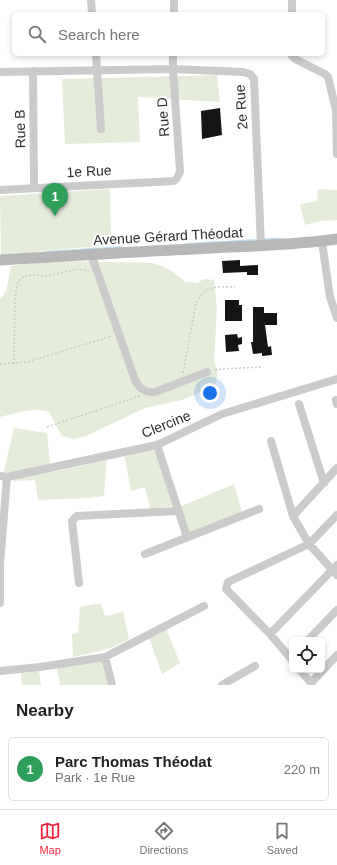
<!DOCTYPE html>
<html lang="en">
<head>
<meta charset="utf-8">
<style>
  :root { --surface:#fff; --page:#f6f6f6; --text:#202124; --muted:#757577; --line:#e0e0e0; --accent:#f0253f }
  body { margin:0; font-family:Arial,sans-serif; background:var(--page); color:var(--text) }
  .controls { position:absolute; right:12px; bottom:12px; display:grid; overflow:hidden; border-radius:6px; box-shadow:0 2px 6px #0003 }
  .controls button { width:36px; height:36px; display:grid; place-items:center; padding:0; border:0; border-bottom:1px solid var(--line); background:var(--surface); color:var(--text); font:20px sans-serif }
  .you { position:absolute; left:210px; top:393px; width:14px; height:14px; margin:-10px; border:3px solid #fff; border-radius:50%; background:#1a73e8; box-shadow:0 0 0 6px #1a73e833 }
  .badge { display:grid; place-items:center; width:26px; height:26px; border-radius:50%; background:var(--accent); color:#fff; font-size:13px; font-weight:700 }
  .pin { position:absolute; translate:-50% -33px; filter:drop-shadow(0 1px 2px #0008) }
  .pin::after { content:''; position:absolute; top:21px; width:14px; height:12px; background:inherit; clip-path:polygon(0 0,100% 0,50% 100%) }
  .list { margin:0; padding:0; list-style:none }
  h2 { display:flex; justify-content:space-between; align-items:center; height:52px; margin:0; padding:0 16px; font-size:17px }
  h2 small { font-size:13px; font-weight:400; color:var(--muted) }
  .list li { display:grid; grid-template-columns:26px 1fr auto; gap:12px; align-items:center; box-sizing:border-box; height:64px; margin:0 8px 8px; padding:0 8px; border:1px solid var(--line); border-radius:6px }
  .list b { display:block; font-size:15px; white-space:nowrap }
  .list p { margin:0; font-size:13px; white-space:nowrap; color:var(--muted) }
  .list em { font-size:13px; font-style:normal; color:var(--muted) }
  .icon { flex:none; width:22px; height:22px; fill:none; stroke:currentColor; stroke-width:2; stroke-linecap:round; stroke-linejoin:round }
  .map { position:relative; flex:none; width:337px; height:685px; overflow:hidden }
  .search { position:absolute; background:var(--surface); box-shadow:0 2px 6px #0003; left:12px; right:12px; top:12px; height:44px; display:flex; align-items:center; gap:10px; box-sizing:border-box; padding:0 14px; border-radius:6px; color:var(--muted); font-size:15px }
  .sheet { height:124px; background:var(--surface) }
  nav { display:flex; justify-content:space-around; align-items:center; box-sizing:border-box; height:56px; border-top:1px solid var(--line); background:var(--surface); font-size:11px; color:var(--muted) }
  nav a { display:grid; justify-items:center; gap:2px }
  nav .on { color:var(--accent) }
  .map>svg:first-child { display:block }
  .green { fill:#e5ecda }
  .lines { fill:none; stroke-linecap:round; stroke-linejoin:round }
  .stream { stroke:#c5e0ed; stroke-width:2 }
  .building { fill:#151515 }
  .path { stroke:#cbcbcb; stroke-width:1.5; stroke-dasharray:2 2; stroke-linecap:butt }
  .street { stroke:#cbcbcb; stroke-width:8 }
  .secondary { stroke:#b8b8b8; stroke-width:11 }
  .labels { text-anchor:middle; stroke-width:4; stroke-linejoin:round; paint-order:stroke }
  .street-label { font-size:14px; fill:#2e2e2e; stroke:#fff }
</style>
</head>
<body>
<div class="map">
<svg width="337" height="685" viewBox="0 0 337 685">
  <rect width="100%" height="100%" fill="#fff"/>
  <path class="green" d="M 217,75 L 220,102 L 138,97 L 140,142 L 65,144 L 62,79 Z
    M 110,189 L 111,245 L 1,255 L 0,196 Z
    M 318,189 L 337,190 L 337,220 L 321,221 L 305,225 L 300,204 L 317,201 Z
    M 60,261 L 152,263 C 166,267 175,272 185,282 L 197,283 L 204,279 L 214,280 L 217,309 L 214,360 L 218,372 L 215,384 L 205,390 L 182,400 L 145,408 L 86,436 L 74,439 L 62,436 L 49,412 C 28,407 20,413 0,417 L 0,299 C 9,290 8,278 11,266 L 33,263 Z
    M 14,428 L 47,433 L 50,462 L 53,472 L 107,460 L 104,496 L 89,498 L 38,500 L 35,480 L 14,481 L 4,471 Z
    M 156,450 L 173,506 L 150,509 L 145,487 L 131,491 L 124,453 Z
    M 234,484 L 242,512 L 189,533 L 179,507 Z
    M 101,603 L 105,616 L 123,612 L 129,639 L 109,649 L 73,657 L 72,634 L 78,633 L 80,607 Z
    M 166,628 L 180,663 L 162,674 L 149,638 Z
    M 104,660 L 111,685 L 60,685 L 57,668 Z
    M 39,671 L 41,685 L 22,685 L 21,673 Z"/>
  <g class="lines">
    <path class="stream" d="M 264,239 L 284,239
      M 186,244 L 258,240
      M 46,252 L 121,247"/>
  </g>
  <path class="building" d="M 220,108 L 222,135 L 202,139 L 201,111 Z
    M 240,260 L 240,266 L 258,265 L 258,275 L 247,275 L 247,272 L 223,273 L 222,261 Z
    M 225,300 L 239,300 L 239,305 L 242,305 L 242,321 L 225,321 Z
    M 253,307 L 264,307 L 264,313 L 277,313 L 277,325 L 265,325 L 268,347 L 271,346 L 272,355 L 262,356 L 262,353 L 253,354 L 251,342 L 253,342 Z
    M 237,334 L 238,338 L 242,337 L 242,344 L 238,345 L 239,351 L 226,352 L 225,335 Z"/>
  <g class="lines">
    <path class="path" d="M 0,364 L 27,362 L 112,336
      M 14,364 L 15,297 L 18,282 L 23,277 L 29,275 L 47,276 L 77,269 L 89,271
      M 215,370 L 223,369 L 261,367
      M 183,373 L 196,303 C 206,284 216,287 235,287
      M 47,427 L 140,396"/>
    <path class="street" d="M 91,0 L 92,14
      M 174,14 L 174,0
      M 292,14 L 292,0
      M 96,54 L 101,129
      M 292,54 L 292,56 L 295,59 L 325,74 L 328,77 L 336,110
      M 33,71 L 34,187
      M 0,72 L 173,69 L 243,72 L 250,74 L 254,79 L 261,246
      M 337,110 L 336,110 L 337,154
      M 0,190 L 174,181 L 177,178 L 180,172 L 173,69 L 173,54
      M 322,242 L 330,297 L 337,318
      M 91,254 L 135,380 C 140,389 145,393 155,392 L 207,372
      M 336,400 L 337,404
      M 299,404 L 324,483
      M 271,441 L 293,516 L 309,544 L 337,575
      M 157,445 L 187,537
      M 0,476 L 7,477 L 157,445 L 222,414 L 337,379
      M 293,516 L 337,468
      M 145,554 L 259,509
      M 79,583 L 72,521 L 77,516 L 178,511
      M 0,603 L 0,564 L 7,477
      M 270,634 L 226,589 L 228,582 L 309,544 L 337,515
      M 308,640 L 337,610
      M 105,657 L 112,685
      M 292,660 L 270,634 L 337,565
      M 300,670 L 311,683 L 337,655
      M 0,671 L 40,667 L 105,657 L 204,606
      M 222,685 L 255,666"/>
    <path class="secondary" d="M 0,260 C 65,256 130,252 194,249 C 242,246 290,246 337,239"/>
  </g>
  <g class="labels">
    <g class="street-label">
      <text transform="translate(241 107) rotate(-94)" y="5">2e Rue</text>
      <text transform="translate(163 117) rotate(-94)" y="5">Rue D</text>
      <text transform="translate(20 129) rotate(-91)" y="5">Rue B</text>
      <text transform="translate(89 171) rotate(-3)" y="5">1e Rue</text>
      <text transform="translate(168 236) rotate(-3)" y="5">Avenue Gérard Théodat</text>
      <text transform="translate(166 424) rotate(-22)" y="5">Clercine</text>
    </g>
  </g>
</svg>
<div class="controls">
<button><svg class="icon" aria-label="locate" viewBox="0 0 24 24"><circle cx="12" cy="12" r="6"/><path d="M12 2v4M12 18v4M2 12h4M18 12h4"/></svg></button>
</div>
<div class="you"></div>
<div class="pin badge" style="left:55px;top:216px;background:#2e9e5b">1</div>
<div class="search"><svg class="icon" aria-label="search" viewBox="0 0 24 24"><circle cx="10" cy="10" r="6"/><path d="M15 15l6 6"/></svg>Search here</div>
</div>
<section class="sheet">
<h2>Nearby<small></small></h2>
<ul class="list">
<li><span class="badge" style="background:#2e9e5b">1</span><div><b>Parc Thomas Théodat</b><p>Park · 1e Rue</p></div><em>220 m</em></li>
</ul>
</section>
<nav>
<a class="on"><svg class="icon" aria-label="map" viewBox="0 0 24 24"><path d="M3 6l6-2 6 2 6-2v14l-6 2-6-2-6 2zM9 4v14M15 6v14"/></svg>Map</a>
<a><svg class="icon" aria-label="directions" viewBox="0 0 24 24"><path d="M12 3l9 9-9 9-9-9zM9 14v-3h6M13 9l2 2-2 2"/></svg>Directions</a>
<a><svg class="icon" aria-label="saved" viewBox="0 0 24 24"><path d="M7 4h10v16l-5-4-5 4z"/></svg>Saved</a>
</nav>
</body>
</html>
